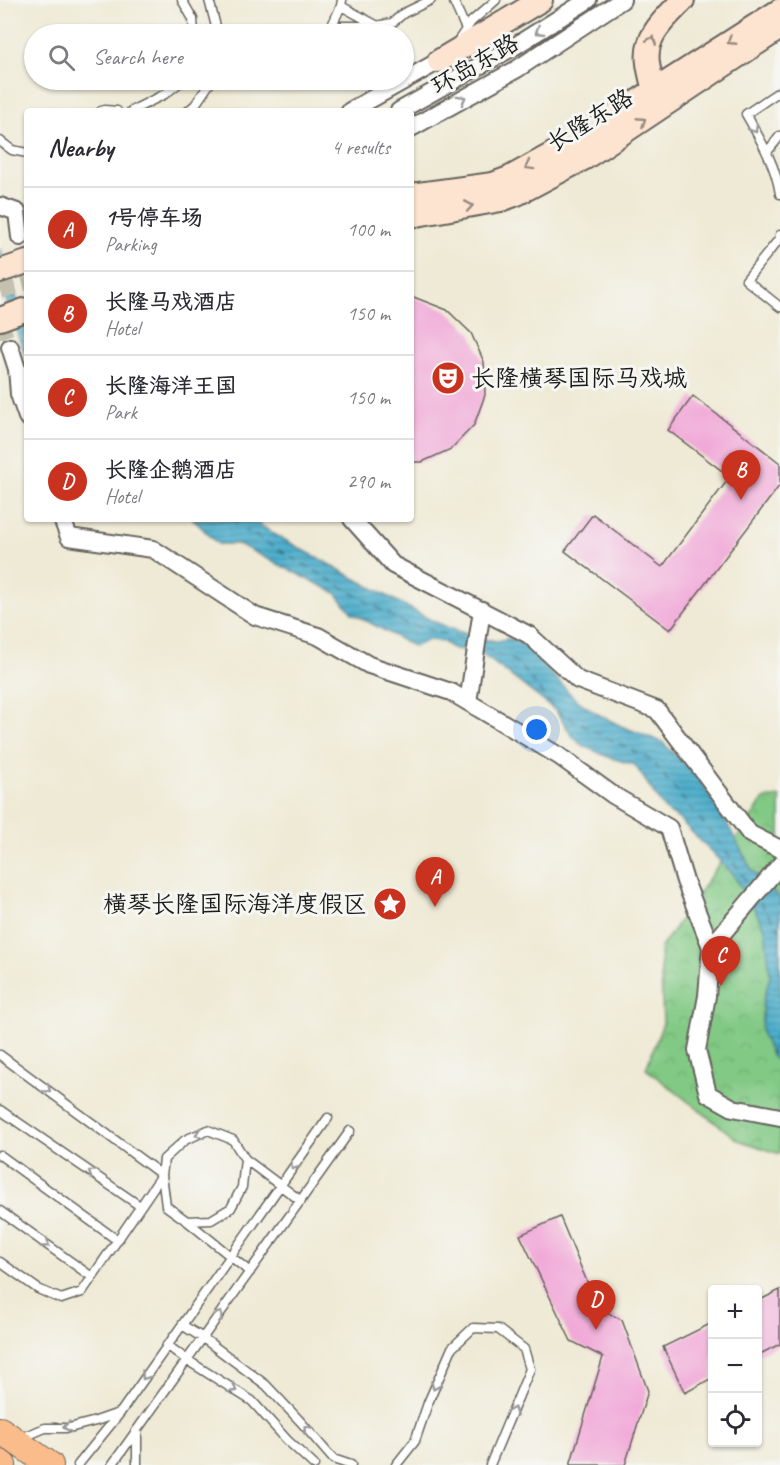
<!DOCTYPE html>
<html lang="en">
<head>
<meta charset="utf-8">
<style>
  :root { --surface:#fff; --page:#f2f2f3; --text:#2b2b33; --muted:#7c7c81; --line:#e1e1e2; --accent:#c8321e }
  body { margin:0; font-family:Caveat,"LXGW WenKai TC",sans-serif; background:var(--page); color:var(--text) }
  .controls { position:absolute; right:18px; bottom:18px; display:grid; overflow:hidden; border-radius:6px; box-shadow:0 2px 4px #0004 }
  .controls button { width:54px; height:54px; display:grid; place-items:center; padding:0; border:0; border-bottom:2px solid var(--line); background:var(--surface); color:var(--text); font:30px sans-serif }
  .you { position:absolute; left:537px; top:730px; width:21px; height:21px; margin:-15px; border:4px solid #fff; border-radius:50%; background:#1a73e8; box-shadow:0 0 0 9px #1a73e833 }
  .badge { display:grid; place-items:center; width:39px; height:39px; border-radius:50%; background:var(--accent); color:#fff; font-size:20px; font-weight:700 }
  .pin { position:absolute; translate:-50% -50px; filter:drop-shadow(0 2px 3px #0008) }
  .pin::after { content:''; position:absolute; top:32px; width:21px; height:18px; background:inherit; clip-path:polygon(0 0,100% 0,50% 100%) }
  .list { margin:0; padding:0; list-style:none }
  h2 { display:flex; justify-content:space-between; align-items:center; height:78px; margin:0; padding:0 24px; font-size:26px }
  h2 small { font-size:20px; font-weight:400; color:var(--muted) }
  .list li { display:grid; grid-template-columns:39px 1fr auto; gap:18px; align-items:center; box-sizing:border-box; height:84px; padding:0 24px; border-top:2px solid var(--line) }
  .list b { display:block; font-size:22px; white-space:nowrap }
  .list p { margin:0; font-size:20px; white-space:nowrap; color:var(--muted) }
  .list em { font-size:20px; font-style:normal; color:var(--muted) }
  .icon { flex:none; width:33px; height:33px; fill:none; stroke:currentColor; stroke-width:2; stroke-linecap:round; stroke-linejoin:round }
  .map { position:relative; flex:none; width:780px; height:1465px; overflow:hidden }
  .search { position:absolute; background:var(--surface); box-shadow:0 2px 4px #0004; left:24px; top:24px; width:390px; height:66px; display:flex; align-items:center; gap:15px; box-sizing:border-box; padding:0 21px; border-radius:33px; color:var(--muted); font-size:22px }
  .panel { position:absolute; background:var(--surface); box-shadow:0 2px 4px #0004; left:24px; top:108px; width:390px; height:414px; border-radius:6px }
  .map>svg:first-child { display:block }
  .park { fill:url(#park-crowns); stroke:#4e7250; stroke-width:1.5 }
  .water { fill:url(#water-rules); stroke:#346574; stroke-width:1.5 }
  .lines { fill:none; stroke-linecap:round; stroke-linejoin:round }
  .ferry { stroke:#325e6b; stroke-width:1.5; stroke-dasharray:8 6; stroke-linecap:butt }
  .building { fill:#f1aad8 }
  .street-tunnel { stroke:#c5c1b0; stroke-width:16; stroke-dasharray:16 8; stroke-linecap:butt }
  .lane-casing { stroke:#66645d; stroke-width:11 }
  .street-casing { stroke:#66645d; stroke-width:20 }
  .secondary-casing { stroke:#66645d; stroke-width:26 }
  .primary-casing { stroke:#66645d; stroke-width:28 }
  .lane { stroke:#fff; stroke-width:8 }
  .street { stroke:#fff; stroke-width:16 }
  .secondary { stroke:#fde4d0; stroke-width:22 }
  .primary { stroke:#f9bc8a; stroke-width:26 }
  .oneway { stroke:#999 }
  .oneway2 { stroke:#988a7f }
  .labels { text-anchor:middle; stroke-width:6; stroke-linejoin:round; paint-order:stroke }
  .street-label { font-size:24px; fill:#1c1c1c; stroke:#f6f6f2 }
  .poi-label { font-size:24px; fill:#1c1c1c; stroke:#f6f6f2; text-anchor:start }
</style>
</head>
<body>
<div class="map">
<svg width="780" height="1465" viewBox="0 0 780 1465">
  <defs>
    <pattern id="park-crowns" width="20" height="18" patternUnits="userSpaceOnUse" patternTransform="scale(1.5)"><rect width="20" height="18" fill="#81c984"/><path d="M2 6a3 3 0 1 1 6 0M12 15a3 3 0 1 1 6 0" fill="none" stroke="#6fac71"/></pattern>
    <pattern id="water-rules" width="6" height="5" patternUnits="userSpaceOnUse" patternTransform="scale(1.5)"><rect width="6" height="5" fill="#4daecc"/><path d="M0 2.5h6" fill="none" stroke="#3f8da5"/></pattern>
  </defs>
  <rect width="100%" height="100%" fill="#f6f6f2"/>
  <filter id="ink" filterUnits="userSpaceOnUse"><feTurbulence type="fractalNoise" baseFrequency=".0167" numOctaves="2"/><feDisplacementMap in="SourceGraphic" scale="12" xChannelSelector="R" yChannelSelector="G"/><feConvolveMatrix kernelMatrix="1 2 1 2 8 2 1 2 1" color-interpolation-filters="sRGB"/></filter>
  <filter id="wash" filterUnits="userSpaceOnUse"><feTurbulence type="fractalNoise" baseFrequency=".008" numOctaves="4" result="noise"/><feDisplacementMap in="SourceGraphic" scale="24" xChannelSelector="R" yChannelSelector="G"/><feGaussianBlur stdDeviation="1.35" result="paint"/><feColorMatrix in="noise" values="0 0 0 0 0 0 0 0 0 0 0 0 0 0 0 0 0 1.4 0 .05"/><feComposite in="paint" operator="in"/></filter>
  <g filter="url(#wash)">
    <rect width="100%" height="100%" fill="#efead5"/>
    <path class="park" d="M 780,797 L 780,1154 L 738,1140 L 646,1069 L 663,1023 L 660,949 L 764,799 Z"/>
    <path class="water" d="M 0,249 L 27,327 L 27,358 L 19,339 L 0,283 Z
      M 193,519 L 252,519 L 272,533 L 431,620 L 452,629 L 481,639 L 498,641 L 509,638 L 525,645 L 574,698 L 596,713 L 621,726 L 662,742 L 698,777 L 728,825 L 751,869 L 780,899 L 780,1064 L 771,1055 L 761,1032 L 763,1002 L 770,976 L 765,929 L 751,903 L 732,873 L 679,819 L 665,810 L 635,765 L 608,757 L 580,744 L 571,734 L 556,711 L 489,659 L 472,649 L 455,650 L 442,641 L 428,640 L 414,647 L 352,613 L 336,593 L 238,544 L 218,544 Z"/>
    <g class="lines">
      <path class="ferry" d="M 6,280 L 14,304
        M 21,323 L 27,341
        M 232,519 L 243,529 L 404,623 L 456,637 L 469,642
        M 485,648 L 517,662 L 556,711 L 651,760 L 726,851 L 751,888
        M 760,902 L 780,931
        M 771,1055 L 780,1017"/>
    </g>
    <g id="blocks">
      <path class="building" d="M 411,296 L 447,310 L 471,333 L 484,362 L 485,395 L 474,425 L 451,449 L 422,462 L 411,462 Z
        M 693,396 L 780,463 L 780,485 L 670,630 L 565,551 L 593,514 L 662,567 L 730,477 L 668,430 Z
        M 560,1217 L 598,1308 L 622,1320 L 648,1391 L 625,1465 L 570,1465 L 603,1357 L 571,1341 L 520,1235 Z
        M 780,1290 L 780,1344 L 758,1355 L 758,1301 Z
        M 712,1323 L 712,1378 L 685,1393 L 663,1347 Z"/>
    </g>
  </g>
  <g filter="url(#ink)">
    <use href="#blocks" fill-opacity="0" stroke="#66645d" stroke-width="1.5"/>
    <g class="lines">
      <path class="street-tunnel" d="M 0,291 L 27,282
        M 0,322 L 10,347"/>
      <defs>
        <path id="lane" d="M 182,0 L 193,19 L 194,34
          M 209,0 L 218,34
          M 453,0 L 466,29
          M 341,6 L 376,25
          M 332,26 L 376,26 L 392,23 L 404,13 L 431,0
          M 328,34 L 341,6 L 342,0
          M 458,41 L 471,22 L 496,0
          M 780,91 L 746,114 C 760,139 776,165 780,194
          M 101,111 L 105,110 L 117,111
          M 131,111 L 165,94 L 183,80
          M 188,111 L 195,105 L 212,80
          M 0,141 L 12,150 L 27,153
          M 767,152 L 780,136
          M 780,235 L 780,238 L 746,280 L 780,307
          M 0,1055 L 162,1175 L 82,1292 L 61,1299 L 38,1289 L 0,1262
          M 0,1110 L 140,1206
          M 0,1155 L 117,1240
          M 245,1159 L 242,1187 L 231,1208 L 211,1220 L 187,1221 L 166,1206 L 162,1175 L 164,1159 L 185,1140 L 208,1130 L 233,1140 L 245,1159 L 301,1201
          M 0,1211 L 92,1277
          M 187,1221 L 250,1272
          M 182,1325 L 203,1338 L 266,1385 L 300,1421 L 333,1459 L 351,1465
          M 167,1345 L 187,1360 L 252,1401 L 287,1440 L 314,1465
          M 19,1439 L 45,1428 L 69,1428 L 96,1421 L 119,1413
          M 78,1465 L 120,1413 L 328,1118
          M 112,1465 L 350,1131
          M 137,1465 L 137,1430
          M 396,1465 L 415,1441 L 428,1403 L 452,1348 L 473,1328 L 498,1329 L 524,1349 L 530,1369 L 490,1465"/>
        <path id="street" d="M 350,111 L 439,61
          M 399,111 L 515,46 L 588,0
          M 411,128 L 517,69 L 622,0
          M 0,206 L 17,212 L 20,237
          M 10,347 L 17,369 L 19,394 L 27,417
          M 62,519 L 69,537 L 153,549 L 255,616 L 318,636 L 369,665 L 451,692 L 559,756 L 613,795 L 669,828 L 685,881 L 711,947 L 707,996 L 697,1050 L 708,1094 L 733,1108 L 780,1117
          M 352,519 L 393,565 L 529,635 L 578,680 L 657,710 L 750,834 L 780,849
          M 468,702 L 482,610
          M 711,947 L 780,865"/>
        <path id="secondary" d="M 439,61 L 541,0
          M 654,91 C 652,82 649,72 648,63 C 644,35 666,18 683,0
          M 411,195 L 493,184 L 509,178 L 572,143 L 780,10
          M 411,216 L 501,200 L 517,194 L 585,158 L 780,28
          M 0,271 L 27,262
          M 0,319 L 27,309"/>
        <path id="primary" d="M 0,1430 L 50,1465
          M 0,1463 L 3,1465"/>
      </defs>
      <use href="#lane" class="lane-casing"/>
      <use href="#street" class="street-casing"/>
      <use href="#secondary" class="secondary-casing"/>
      <use href="#primary" class="primary-casing"/>
      <use href="#lane" class="lane"/>
      <use href="#street" class="street"/>
      <use href="#secondary" class="secondary"/>
      <use href="#primary" class="primary"/>
    </g>
    <defs><path id="oneway-chevron" d="M-2-3.5L2.5 0L-2 3.5" fill="none" stroke-width="1.6" stroke-linecap="round" stroke-linejoin="round" transform="scale(1.5)"/></defs>
    <g class="oneway">
      <use href="#oneway-chevron" transform="translate(539 31) rotate(148)"/>
      <use href="#oneway-chevron" transform="translate(462 99) rotate(-29)"/>
      <use href="#oneway-chevron" transform="translate(754 129) rotate(60)"/>
      <use href="#oneway-chevron" transform="translate(47 1089) rotate(37)"/>
      <use href="#oneway-chevron" transform="translate(199 1134) rotate(159)"/>
      <use href="#oneway-chevron" transform="translate(294 1166) rotate(125)"/>
      <use href="#oneway-chevron" transform="translate(92 1173) rotate(-145)"/>
      <use href="#oneway-chevron" transform="translate(46 1244) rotate(36)"/>
      <use href="#oneway-chevron" transform="translate(219 1315) rotate(-55)"/>
      <use href="#oneway-chevron" transform="translate(145 1376) rotate(125)"/>
      <use href="#oneway-chevron" transform="translate(435 1386) rotate(113)"/>
      <use href="#oneway-chevron" transform="translate(233 1389) rotate(32)"/>
      <use href="#oneway-chevron" transform="translate(513 1411) rotate(-68)"/>
      <use href="#oneway-chevron" transform="translate(67 1427) rotate(173)"/>
      <use href="#oneway-chevron" transform="translate(307 1429) rotate(-131)"/>
    </g>
    <g class="oneway2">
      <use href="#oneway-chevron" transform="translate(652 40) rotate(-68)"/>
      <use href="#oneway-chevron" transform="translate(731 41) rotate(147)"/>
      <use href="#oneway-chevron" transform="translate(642 121) rotate(-33)"/>
      <use href="#oneway-chevron" transform="translate(529 166) rotate(151)"/>
      <use href="#oneway-chevron" transform="translate(469 206) rotate(-10)"/>
    </g>
  </g>
  <defs>
    <symbol id="theatre-disc" viewBox="-11 -11 22 22"><circle r="9.5" fill="#c8321e" stroke="#f6f6f2"/><path d="M-5-5.5Q0-4 5-5.5V0Q5 5 0 6Q-5 5-5 0ZM-3.3-2.5H-1v1.5H-3.3ZM1-2.5H3.3v1.5H1ZM-2.8 1Q0 5.5 2.8 1Z" fill="#fff"/></symbol>
    <symbol id="sight-disc" viewBox="-11 -11 22 22"><circle r="9.5" fill="#c8321e" stroke="#f6f6f2"/><path d="M0-6L1.8-2.2L6-1.7L2.9 1.2L3.7 5.4L0 3.3L-3.7 5.4L-2.9 1.2L-6-1.7L-1.8-2.2Z" fill="#fff"/></symbol>
  </defs>
  <g fill-rule="evenodd">
    <use href="#theatre-disc" x="429" y="359" width="38" height="38"/>
    <use href="#sight-disc" x="371" y="885" width="38" height="38"/>
  </g>
  <g class="labels">
    <g class="street-label">
      <text transform="translate(475 64) rotate(-30)" y="8">环岛东路</text>
      <text transform="translate(590 120) rotate(-32)" y="8">长隆东路</text>
    </g>
    <g class="poi-label">
      <text x="471" y="386">长隆横琴国际马戏城</text>
      <text x="367" y="912" text-anchor="end">横琴长隆国际海洋度假区</text>
    </g>
  </g>
</svg>
<div class="controls">
<button>+</button>
<button>−</button>
<button><svg class="icon" aria-label="locate" viewBox="0 0 24 24"><circle cx="12" cy="12" r="6"/><path d="M12 2v4M12 18v4M2 12h4M18 12h4"/></svg></button>
</div>
<div class="you"></div>
<div class="pin badge" style="left:435px;top:907px">A</div>
<div class="pin badge" style="left:741px;top:500px">B</div>
<div class="pin badge" style="left:721px;top:986px">C</div>
<div class="pin badge" style="left:596px;top:1330px">D</div>
<div class="search"><svg class="icon" aria-label="search" viewBox="0 0 24 24"><circle cx="10" cy="10" r="6"/><path d="M15 15l6 6"/></svg>Search here</div>
<section class="panel">
<h2>Nearby<small>4 results</small></h2>
<ul class="list">
<li><span class="badge">A</span><div><b>1号停车场</b><p>Parking</p></div><em>100 m</em></li>
<li><span class="badge">B</span><div><b>长隆马戏酒店</b><p>Hotel</p></div><em>150 m</em></li>
<li><span class="badge">C</span><div><b>长隆海洋王国</b><p>Park</p></div><em>150 m</em></li>
<li><span class="badge">D</span><div><b>长隆企鹅酒店</b><p>Hotel</p></div><em>290 m</em></li>
</ul>
</section>
</div>
</body>
</html>
